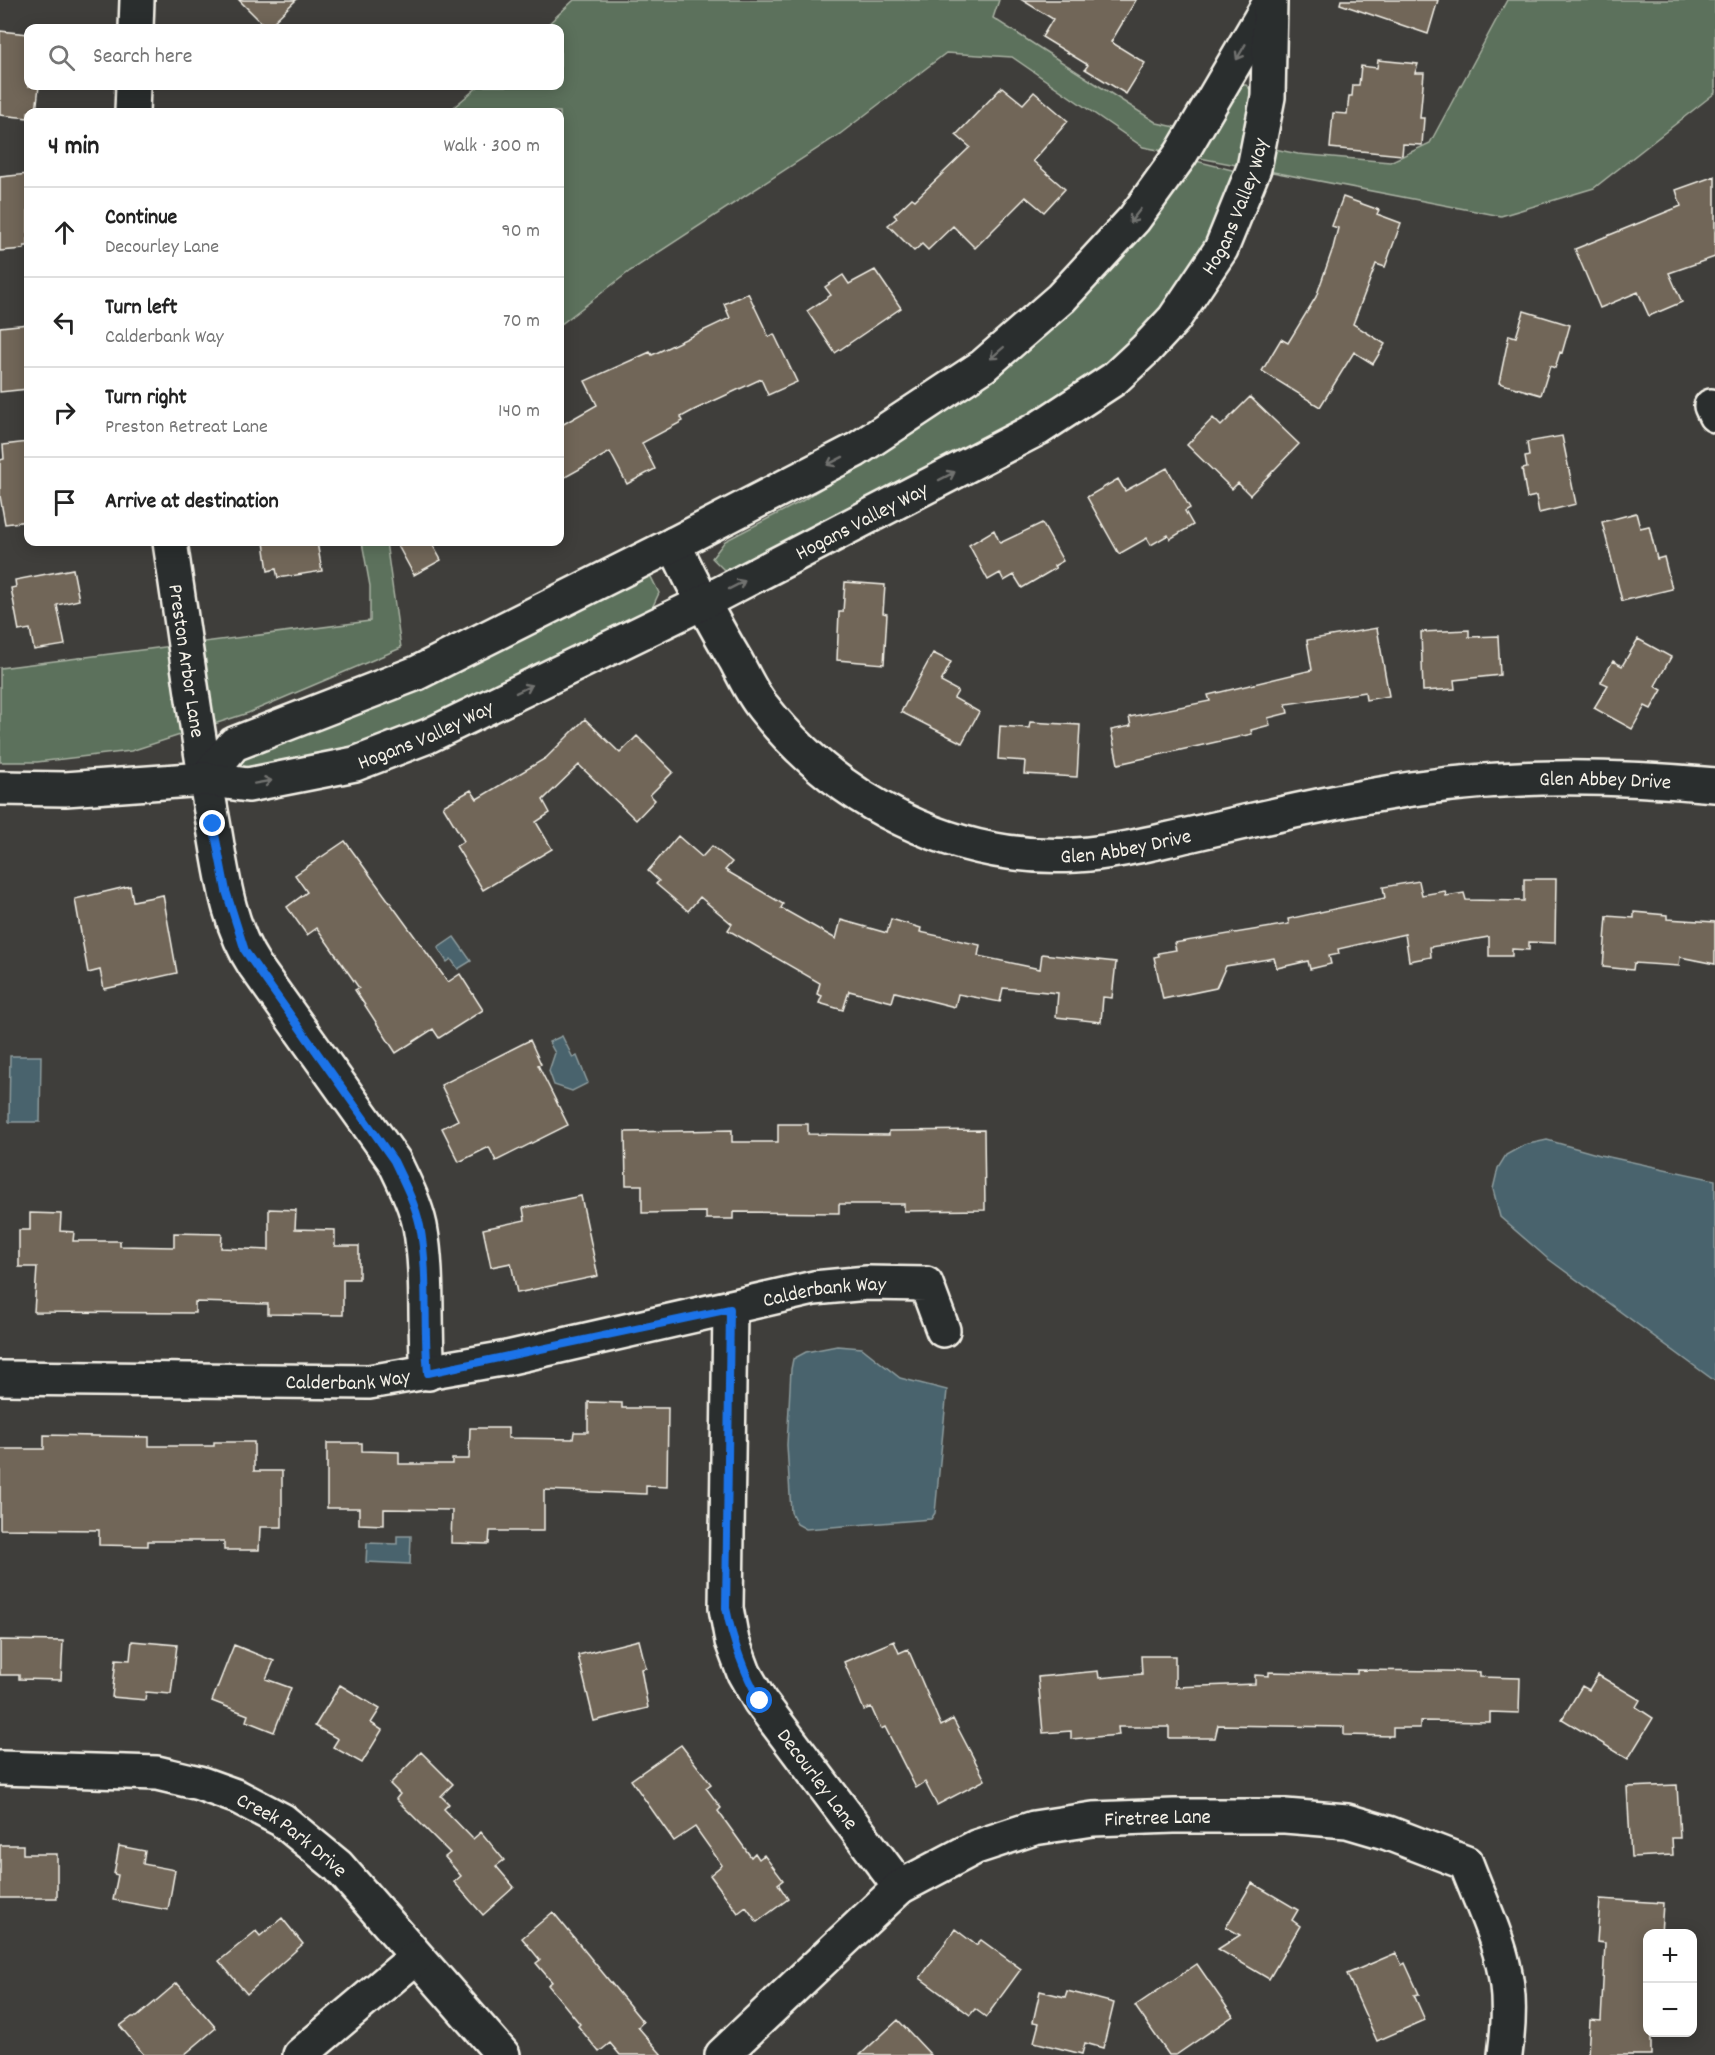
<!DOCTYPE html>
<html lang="en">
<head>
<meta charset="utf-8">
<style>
  :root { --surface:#fff; --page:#f6f6f6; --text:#222; --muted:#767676; --line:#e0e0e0 }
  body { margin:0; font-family:Dekko,sans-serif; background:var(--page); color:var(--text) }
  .controls { position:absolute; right:18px; bottom:18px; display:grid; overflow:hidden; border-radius:12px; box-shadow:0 3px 15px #0003 }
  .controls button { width:54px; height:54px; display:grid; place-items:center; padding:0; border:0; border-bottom:2px solid var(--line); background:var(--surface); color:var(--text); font:30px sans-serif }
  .stop { position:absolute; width:18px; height:18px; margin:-14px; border:4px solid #1a73e8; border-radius:50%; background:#fff }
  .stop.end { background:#1a73e8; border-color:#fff; box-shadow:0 2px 6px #0008 }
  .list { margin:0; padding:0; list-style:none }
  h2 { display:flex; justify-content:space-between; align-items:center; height:78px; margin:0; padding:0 24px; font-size:26px }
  h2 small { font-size:20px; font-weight:400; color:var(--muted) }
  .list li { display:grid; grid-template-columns:39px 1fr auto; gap:18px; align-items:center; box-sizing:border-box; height:90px; padding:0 24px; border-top:2px solid var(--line) }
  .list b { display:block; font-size:22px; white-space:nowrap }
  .list p { margin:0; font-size:20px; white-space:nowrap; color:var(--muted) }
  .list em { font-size:20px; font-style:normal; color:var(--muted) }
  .icon { flex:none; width:33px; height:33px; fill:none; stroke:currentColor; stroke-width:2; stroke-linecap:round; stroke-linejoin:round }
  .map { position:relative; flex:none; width:1715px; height:2055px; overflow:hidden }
  .search { position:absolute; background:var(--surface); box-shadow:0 3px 15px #0003; left:24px; top:24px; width:540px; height:66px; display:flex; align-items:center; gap:15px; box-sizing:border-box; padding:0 21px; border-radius:12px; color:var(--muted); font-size:22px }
  .panel { position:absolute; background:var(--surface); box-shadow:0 3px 15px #0003; left:24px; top:108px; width:540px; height:438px; border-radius:12px }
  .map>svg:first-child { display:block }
  .green { fill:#5c715c; stroke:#a8b1a2; stroke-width:1.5 }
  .water { fill:#48636d; stroke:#8d9c9e; stroke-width:1.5 }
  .building { fill:#716658; stroke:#f4f1e8; stroke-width:1.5 }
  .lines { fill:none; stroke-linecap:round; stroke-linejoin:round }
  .street-casing { stroke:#f4f1e8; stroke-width:38 }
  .street { stroke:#2a2d2e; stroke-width:33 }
  .oneway { stroke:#71726f }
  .route { stroke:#1a73e8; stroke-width:8 }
  .labels { text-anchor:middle; stroke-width:4.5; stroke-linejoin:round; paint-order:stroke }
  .street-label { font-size:21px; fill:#f4f1e8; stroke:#2a2d2e }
</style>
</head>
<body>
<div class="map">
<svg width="1715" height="2055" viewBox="0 0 1715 2055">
  <rect width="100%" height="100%" fill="#3f3e3b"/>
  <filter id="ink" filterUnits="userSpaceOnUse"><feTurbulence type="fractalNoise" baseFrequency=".0167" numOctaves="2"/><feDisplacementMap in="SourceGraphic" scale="12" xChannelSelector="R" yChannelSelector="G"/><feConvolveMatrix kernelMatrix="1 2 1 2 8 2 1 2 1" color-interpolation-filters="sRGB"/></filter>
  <g filter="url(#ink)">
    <path class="green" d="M 574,0 L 999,0 L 993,18 L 1157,123 L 1203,133 L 1233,85 L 1246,85 L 1256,95 L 1247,143 L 1298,154 L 1390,162 L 1430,143 L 1507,0 L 1715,0 L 1715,93 L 1594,188 L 1501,216 L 1143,147 L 1012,57 L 946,53 L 840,134 L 630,271 L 560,325 L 560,112 L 448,112 L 479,86 L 560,86 L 560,28 L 544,28 Z
      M 1188,159 L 1240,172 C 1217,231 1184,288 1140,334 C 1089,390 1016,424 950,458 C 884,492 817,526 751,560 L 724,570 L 712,558 L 725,541 L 802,501 L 870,457 Z
      M 362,542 L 386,542 L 401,648 L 248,713 L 131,751 L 37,762 L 0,762 L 0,668 L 370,621 L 370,586 Z
      M 637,573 L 651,577 L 659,593 L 652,608 L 631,622 L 421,724 L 365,746 L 245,770 L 239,762 L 252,748 Z"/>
    <path class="water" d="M 454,937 L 471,961 L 458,969 L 451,959 L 447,962 L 438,948 Z
      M 562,1036 L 573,1058 L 577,1056 L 588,1083 L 572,1091 L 554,1085 L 549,1071 L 555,1053 L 549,1042 Z
      M 10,1056 L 41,1056 L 40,1122 L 9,1122 Z
      M 1547,1140 L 1600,1155 L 1715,1180 L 1715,1381 L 1547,1258 L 1500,1217 L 1493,1189 L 1498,1168 L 1506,1155 L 1524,1145 Z
      M 837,1346 L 862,1348 L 900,1378 L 947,1390 L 935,1513 L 931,1519 L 806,1529 L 797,1524 L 791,1512 L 787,1445 L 791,1369 L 793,1359 L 806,1352 Z
      M 397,1536 L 411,1536 L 410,1564 L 366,1562 L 367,1543 L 397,1544 Z"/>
    <path class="building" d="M 239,0 L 296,0 L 267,28 Z
      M 1022,0 L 1136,0 L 1111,42 L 1145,63 L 1126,94 L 1085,69 L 1088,65 L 1042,37 L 1053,19 Z
      M 1341,0 L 1438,0 L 1428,34 L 1340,4 Z
      M 0,31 L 28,34 L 28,86 L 39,86 L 36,112 L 28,112 L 28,118 L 0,115 Z
      M 1378,60 L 1418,64 L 1415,73 L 1424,73 L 1420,118 L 1424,118 L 1422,145 L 1403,144 L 1402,155 L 1330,148 L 1333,113 L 1347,114 L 1349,96 L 1352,96 L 1353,85 L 1359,85 L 1361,66 L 1377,68 Z
      M 1002,87 L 1023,104 L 1034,92 L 1068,121 L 1033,161 L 1065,189 L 1044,212 L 1026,197 L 975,248 L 953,226 L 928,250 L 922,244 L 914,251 L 888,225 L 897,218 L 894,215 L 912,198 L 915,200 L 970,147 L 956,135 Z
      M 28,174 L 28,246 L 24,246 L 24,249 L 0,251 L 0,177 Z
      M 1715,176 L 1715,257 L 1669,273 L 1682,302 L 1649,316 L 1638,292 L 1600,308 L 1575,249 L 1681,206 L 1676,190 Z
      M 1343,197 L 1379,210 L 1377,214 L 1401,223 L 1385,267 L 1376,264 L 1353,324 L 1385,344 L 1373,364 L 1354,352 L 1320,407 L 1262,371 L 1281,339 L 1288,343 L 1316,297 L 1333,248 L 1338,228 L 1332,226 Z
      M 875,270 L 901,308 L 835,353 L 807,311 L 831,295 L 825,287 L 843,275 L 849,284 Z
      M 748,293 L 769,337 L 774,334 L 797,382 L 768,395 L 761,379 L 694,410 L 681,417 L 683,421 L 642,443 L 655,469 L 627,484 L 610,452 L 560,480 L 560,426 L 597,405 L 585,381 L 650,352 L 652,355 L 730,318 L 724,304 Z
      M 1524,311 L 1570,325 L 1562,353 L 1560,352 L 1555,368 L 1550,366 L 1541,395 L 1499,383 L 1509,335 L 1516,337 Z
      M 28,324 L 28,389 L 0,392 L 0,327 Z
      M 1250,397 L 1299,444 L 1250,495 L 1238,483 L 1232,489 L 1187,445 L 1213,418 L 1221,426 Z
      M 1562,436 L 1576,504 L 1539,513 L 1536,496 L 1527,498 L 1522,469 L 1527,468 L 1525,457 L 1529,456 L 1527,442 Z
      M 28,442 L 28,521 L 5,524 L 0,496 L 0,460 L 4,459 L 3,445 Z
      M 1167,468 L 1190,508 L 1185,511 L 1193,525 L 1170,539 L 1168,535 L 1151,545 L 1147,538 L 1119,554 L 1087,497 L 1118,479 L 1125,491 Z
      M 1636,513 L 1640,528 L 1649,526 L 1657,559 L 1664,557 L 1672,589 L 1622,601 L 1602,522 Z
      M 1042,523 L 1063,561 L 1054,566 L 1056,568 L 1022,588 L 1014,575 L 1004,581 L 1000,573 L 988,580 L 969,545 L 994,530 L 1000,543 Z
      M 264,542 L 317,542 L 322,571 L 278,578 L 276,569 L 268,571 Z
      M 396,542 L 431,542 L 441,560 L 414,575 Z
      M 73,569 L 79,600 L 57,605 L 65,645 L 34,650 L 30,629 L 19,631 L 11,588 L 16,587 L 15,580 Z
      M 845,582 L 885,585 L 883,613 L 887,614 L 884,664 L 837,660 L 839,612 L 843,612 Z
      M 1377,628 L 1389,696 L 1366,700 L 1365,692 L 1286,704 L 1288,713 L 1268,718 L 1270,725 L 1251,730 L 1252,734 L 1118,764 L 1111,730 L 1131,726 L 1129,717 L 1210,701 L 1208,695 L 1312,670 L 1307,640 Z
      M 1469,630 L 1469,637 L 1498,636 L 1500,675 L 1454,680 L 1455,689 L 1423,691 L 1421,632 Z
      M 1638,639 L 1671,657 L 1655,686 L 1662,690 L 1651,709 L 1645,706 L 1632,729 L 1594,708 L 1608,685 L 1601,682 L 1613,661 L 1622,666 Z
      M 933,653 L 951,662 L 941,682 L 958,691 L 954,698 L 979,712 L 962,743 L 901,712 Z
      M 585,719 L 620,753 L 637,736 L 673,772 L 650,795 L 655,800 L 636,820 L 579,765 L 543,800 L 550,813 L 536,822 L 552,849 L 483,890 L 456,846 L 464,841 L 443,806 L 471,790 L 477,799 L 546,758 Z
      M 1030,722 L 1080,725 L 1077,777 L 1024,774 L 1025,761 L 998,759 L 1000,726 L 1029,728 Z
      M 678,836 L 702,857 L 712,846 L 732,862 L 725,870 L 783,904 L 781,908 L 836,939 L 841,920 L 887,933 L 891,919 L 921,928 L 920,932 L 980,945 L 978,956 L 1040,969 L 1042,954 L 1116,962 L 1112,998 L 1103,997 L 1101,1022 L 1056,1017 L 1058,993 L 1003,988 L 1000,1002 L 958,994 L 955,1007 L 895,992 L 892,1002 L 849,991 L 843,1010 L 819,1003 L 822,996 L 817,994 L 820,983 L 728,930 L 732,924 L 700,897 L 688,911 L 656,884 L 659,881 L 648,871 Z
      M 345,841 L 448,982 L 460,974 L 483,1010 L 439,1038 L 433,1029 L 396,1053 L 355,990 L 359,988 L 317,928 L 307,935 L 287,907 L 307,892 L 295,875 Z
      M 1524,879 L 1556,879 L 1555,943 L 1529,942 L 1529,950 L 1512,949 L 1512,956 L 1489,956 L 1489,937 L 1430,947 L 1431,957 L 1409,961 L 1405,934 L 1338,949 L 1339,954 L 1329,956 L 1331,964 L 1310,969 L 1308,961 L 1277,968 L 1274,958 L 1226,966 L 1216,988 L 1163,999 L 1154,957 L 1159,956 L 1158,953 L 1176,950 L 1174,943 L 1289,924 L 1288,919 L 1385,898 L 1383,887 L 1419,881 L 1422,895 L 1445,891 L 1446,896 L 1464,893 L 1466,900 L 1524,901 Z
      M 130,886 L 133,901 L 163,895 L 177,973 L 104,989 L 100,970 L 88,973 L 75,899 Z
      M 1634,912 L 1667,915 L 1667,919 L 1715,922 L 1715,964 L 1680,957 L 1679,966 L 1634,963 L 1633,970 L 1603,967 L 1607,916 L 1634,918 Z
      M 530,1040 L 541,1064 L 538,1065 L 568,1125 L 496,1161 L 489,1147 L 459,1162 L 442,1128 L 458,1120 L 441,1085 Z
      M 778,1124 L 808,1124 L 808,1134 L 889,1135 L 889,1131 L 984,1130 L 985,1210 L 904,1211 L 904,1204 L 839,1204 L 839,1213 L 733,1212 L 733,1219 L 706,1219 L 706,1212 L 642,1213 L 642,1185 L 626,1185 L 625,1132 L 732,1130 L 732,1142 L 778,1142 Z
      M 581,1196 L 598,1276 L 517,1293 L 511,1263 L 491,1267 L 483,1229 L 525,1220 L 523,1208 Z
      M 269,1209 L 296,1210 L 295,1229 L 335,1230 L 335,1246 L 359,1246 L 359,1279 L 343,1279 L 343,1315 L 268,1314 L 268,1304 L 195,1302 L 195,1313 L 34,1312 L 37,1267 L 19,1267 L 19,1230 L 30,1230 L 30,1213 L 61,1214 L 60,1231 L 74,1232 L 73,1241 L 120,1241 L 120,1246 L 174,1247 L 174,1233 L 222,1234 L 221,1248 L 269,1250 Z
      M 588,1402 L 622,1403 L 622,1408 L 668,1408 L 667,1487 L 646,1486 L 646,1494 L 544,1490 L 544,1531 L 490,1531 L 489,1544 L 451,1543 L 452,1510 L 384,1509 L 384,1525 L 359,1524 L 359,1508 L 327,1508 L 327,1443 L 362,1443 L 362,1451 L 399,1452 L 399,1464 L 452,1464 L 452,1459 L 469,1459 L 470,1428 L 508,1428 L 508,1438 L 573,1439 L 574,1432 L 588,1432 Z
      M 44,1435 L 149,1437 L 149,1446 L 214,1446 L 214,1442 L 254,1442 L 254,1471 L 282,1471 L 282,1527 L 260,1527 L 259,1550 L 224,1550 L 224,1541 L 148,1541 L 148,1546 L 99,1545 L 99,1530 L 0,1529 L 0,1449 L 44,1449 Z
      M 0,1640 L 63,1641 L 61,1680 L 19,1679 L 19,1675 L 0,1675 Z
      M 639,1640 L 646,1668 L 641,1669 L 648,1708 L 594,1721 L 578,1655 Z
      M 132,1641 L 177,1645 L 171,1694 L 146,1692 L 145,1700 L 112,1697 L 116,1659 L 130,1660 Z
      M 894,1641 L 899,1653 L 908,1649 L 941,1726 L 953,1719 L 985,1780 L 937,1805 L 925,1782 L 916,1788 L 885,1727 L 881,1729 L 871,1707 L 864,1710 L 844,1662 Z
      M 234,1645 L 274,1661 L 266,1679 L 291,1688 L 274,1732 L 246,1721 L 248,1715 L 212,1701 Z
      M 1141,1656 L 1175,1656 L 1175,1687 L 1255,1684 L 1255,1675 L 1269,1676 L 1269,1672 L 1357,1674 L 1357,1670 L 1442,1671 L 1480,1672 L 1480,1677 L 1520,1678 L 1519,1713 L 1490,1712 L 1490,1722 L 1420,1721 L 1420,1728 L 1393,1728 L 1393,1736 L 1344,1735 L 1344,1727 L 1218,1725 L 1215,1738 L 1169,1738 L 1169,1727 L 1118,1727 L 1119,1735 L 1071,1739 L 1071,1731 L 1043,1733 L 1038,1677 L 1098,1671 L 1099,1678 L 1142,1674 Z
      M 1598,1675 L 1640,1700 L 1636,1707 L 1653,1718 L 1628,1759 L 1562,1719 L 1582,1686 L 1589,1690 Z
      M 340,1685 L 380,1709 L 371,1723 L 382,1730 L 362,1763 L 333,1747 L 338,1739 L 315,1726 Z
      M 681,1745 L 711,1784 L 706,1788 L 721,1808 L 718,1811 L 751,1857 L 755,1853 L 759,1859 L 764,1855 L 783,1880 L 778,1884 L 788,1899 L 757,1922 L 746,1907 L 738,1913 L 710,1875 L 722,1865 L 695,1827 L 674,1841 L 631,1780 Z
      M 421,1752 L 453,1784 L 441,1796 L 449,1804 L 444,1809 L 473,1839 L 481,1832 L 504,1860 L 496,1866 L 514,1887 L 483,1915 L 454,1882 L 461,1876 L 445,1857 L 450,1853 L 396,1799 L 400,1794 L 390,1784 Z
      M 1677,1785 L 1680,1838 L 1672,1838 L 1673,1855 L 1631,1857 L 1627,1787 Z
      M 0,1845 L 23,1845 L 23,1854 L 57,1854 L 57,1898 L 0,1898 Z
      M 119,1846 L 145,1851 L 143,1864 L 175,1870 L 168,1910 L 113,1900 L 118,1875 L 114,1874 Z
      M 1252,1883 L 1298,1910 L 1292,1920 L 1300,1926 L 1269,1979 L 1218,1949 L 1240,1935 L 1226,1927 Z
      M 1600,1899 L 1663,1903 L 1661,1934 L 1647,1934 L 1647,2032 L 1651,2032 L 1651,2055 L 1588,2055 L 1590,2020 L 1601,2021 L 1605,1943 L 1597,1942 Z
      M 553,1912 L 643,2022 L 638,2027 L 662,2055 L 620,2055 L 610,2043 L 599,2052 L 578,2026 L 580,2024 L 548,1985 L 552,1982 L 536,1963 L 540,1960 L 522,1938 Z
      M 282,1918 L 303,1944 L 247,1994 L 219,1961 L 256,1931 L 260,1936 Z
      M 955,1929 L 976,1945 L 981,1940 L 1021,1969 L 986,2017 L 975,2009 L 970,2015 L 920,1978 Z
      M 1396,1953 L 1402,1965 L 1405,1963 L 1419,1994 L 1414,1995 L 1425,2020 L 1377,2041 L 1347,1974 Z
      M 1197,1964 L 1233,2016 L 1176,2055 L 1169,2055 L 1135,2006 Z
      M 177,1983 L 216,2028 L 184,2055 L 144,2055 L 120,2026 L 132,2017 L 137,2017 Z
      M 1040,1991 L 1065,1997 L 1067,1991 L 1114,2003 L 1103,2048 L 1085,2043 L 1082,2054 L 1034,2042 L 1039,2023 L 1033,2022 Z
      M 898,2020 L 931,2055 L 860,2055 Z"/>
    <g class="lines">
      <defs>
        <g id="street">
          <path d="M 136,28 L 137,0"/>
          <path d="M 132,112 L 133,86"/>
          <path d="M 1711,406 L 1715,415"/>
          <path id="s1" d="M 170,542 C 184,635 196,729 213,822 C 222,872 227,924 255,966 L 394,1161 C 404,1182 415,1203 420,1226 C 429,1274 424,1325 428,1373"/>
          <path id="s2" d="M 674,544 C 693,584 713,623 736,661 C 744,676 752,694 763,707 C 837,802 955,862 1076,855 C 1113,853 1151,843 1188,835 C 1248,821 1308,807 1369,796 C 1488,774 1595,774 1715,785"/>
          <path d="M 205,779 L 234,744 L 417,673 L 674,544 L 856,450 L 983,366 L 1061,298 L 1134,219 L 1181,154 L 1269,4"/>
          <path id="s3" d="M 0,788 L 65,789 L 205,779 L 248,785 L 355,764 L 428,736 L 702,603 L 1039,428 L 1114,379 L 1146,349 L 1174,319 L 1221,249 L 1254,168 L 1268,97 L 1270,2"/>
          <path id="s4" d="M 730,1309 L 726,1608 L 732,1641 L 744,1673 L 760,1701 L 900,1887"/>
          <path id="s5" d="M 0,1378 L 369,1382 L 507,1358 L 814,1288 L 867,1283 L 926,1284 L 943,1330"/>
          <path id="s6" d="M 0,1768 L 157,1773 L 199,1783 L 238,1797 L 282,1820 L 338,1866 L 503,2055"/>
          <path d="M 300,2055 L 416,1957"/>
          <path id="s7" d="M 722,2055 L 900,1887 L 976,1847 L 1034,1828 L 1093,1819 L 1174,1816 L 1285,1816 L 1347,1821 L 1388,1833 L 1466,1863 C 1481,1903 1502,1944 1507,1986 C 1510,2009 1508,2032 1505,2055"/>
        </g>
      </defs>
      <use href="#street" class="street-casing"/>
      <use href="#street" class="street"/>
    </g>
    <defs><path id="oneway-shaft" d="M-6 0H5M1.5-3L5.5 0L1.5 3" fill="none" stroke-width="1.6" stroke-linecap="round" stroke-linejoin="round" transform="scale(1.5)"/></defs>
    <g class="oneway">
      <use href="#oneway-shaft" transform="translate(1241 52) rotate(120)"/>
      <use href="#oneway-shaft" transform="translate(1135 216) rotate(128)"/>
      <use href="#oneway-shaft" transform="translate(997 353) rotate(139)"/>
      <use href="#oneway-shaft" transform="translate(835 461) rotate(153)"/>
      <use href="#oneway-shaft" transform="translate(947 476) rotate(-27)"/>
      <use href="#oneway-shaft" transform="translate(737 585) rotate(-27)"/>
      <use href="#oneway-shaft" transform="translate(524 689) rotate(-26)"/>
      <use href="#oneway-shaft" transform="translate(263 782) rotate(-10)"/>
    </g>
  </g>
  <g class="lines" filter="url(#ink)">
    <path class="route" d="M 213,824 L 226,891 L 245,951 L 394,1161 C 404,1182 415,1203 420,1226 C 429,1274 423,1325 428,1373 L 730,1309 L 726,1608 C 733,1642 743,1671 760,1701"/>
  </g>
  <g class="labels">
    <g class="street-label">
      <text dy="7" stroke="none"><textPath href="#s3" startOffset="1424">Hogans Valley Way</textPath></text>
      <text dy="7" stroke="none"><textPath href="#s3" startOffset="920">Hogans Valley Way</textPath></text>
      <text dy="7" stroke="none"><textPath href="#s1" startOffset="120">Preston Arbor Lane</textPath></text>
      <text dy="7" stroke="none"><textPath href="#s3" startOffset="434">Hogans Valley Way</textPath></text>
      <text dy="7" stroke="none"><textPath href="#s2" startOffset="1082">Glen Abbey Drive</textPath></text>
      <text dy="7" stroke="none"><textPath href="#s2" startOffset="596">Glen Abbey Drive</textPath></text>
      <text dy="7" stroke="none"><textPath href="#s5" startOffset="834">Calderbank Way</textPath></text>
      <text dy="7" stroke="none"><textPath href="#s5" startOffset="348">Calderbank Way</textPath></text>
      <text dy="7" stroke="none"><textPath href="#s4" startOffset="496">Decourley Lane</textPath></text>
      <text dy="7" stroke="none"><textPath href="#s7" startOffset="516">Firetree Lane</textPath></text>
      <text dy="7" stroke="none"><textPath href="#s6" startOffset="308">Creek Park Drive</textPath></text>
    </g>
  </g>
</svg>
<div class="controls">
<button>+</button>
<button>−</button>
</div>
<div class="stop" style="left:760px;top:1701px"></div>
<div class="stop end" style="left:213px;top:824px"></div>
<div class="search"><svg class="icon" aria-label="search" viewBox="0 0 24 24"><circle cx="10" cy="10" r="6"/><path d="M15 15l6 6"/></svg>Search here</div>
<section class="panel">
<h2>4 min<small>Walk · 300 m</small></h2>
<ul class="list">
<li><svg class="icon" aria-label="ahead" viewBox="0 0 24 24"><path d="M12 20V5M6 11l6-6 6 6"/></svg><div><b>Continue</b><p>Decourley Lane</p></div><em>90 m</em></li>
<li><svg class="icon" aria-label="left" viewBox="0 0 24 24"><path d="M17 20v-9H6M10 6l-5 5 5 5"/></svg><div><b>Turn left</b><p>Calderbank Way</p></div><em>70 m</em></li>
<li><svg class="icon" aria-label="right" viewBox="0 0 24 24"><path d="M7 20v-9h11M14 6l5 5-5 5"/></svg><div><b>Turn right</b><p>Preston Retreat Lane</p></div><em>140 m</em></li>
<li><svg class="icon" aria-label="arrive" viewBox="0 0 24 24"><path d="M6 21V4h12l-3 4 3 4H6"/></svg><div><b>Arrive at destination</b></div></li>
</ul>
</section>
</div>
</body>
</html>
